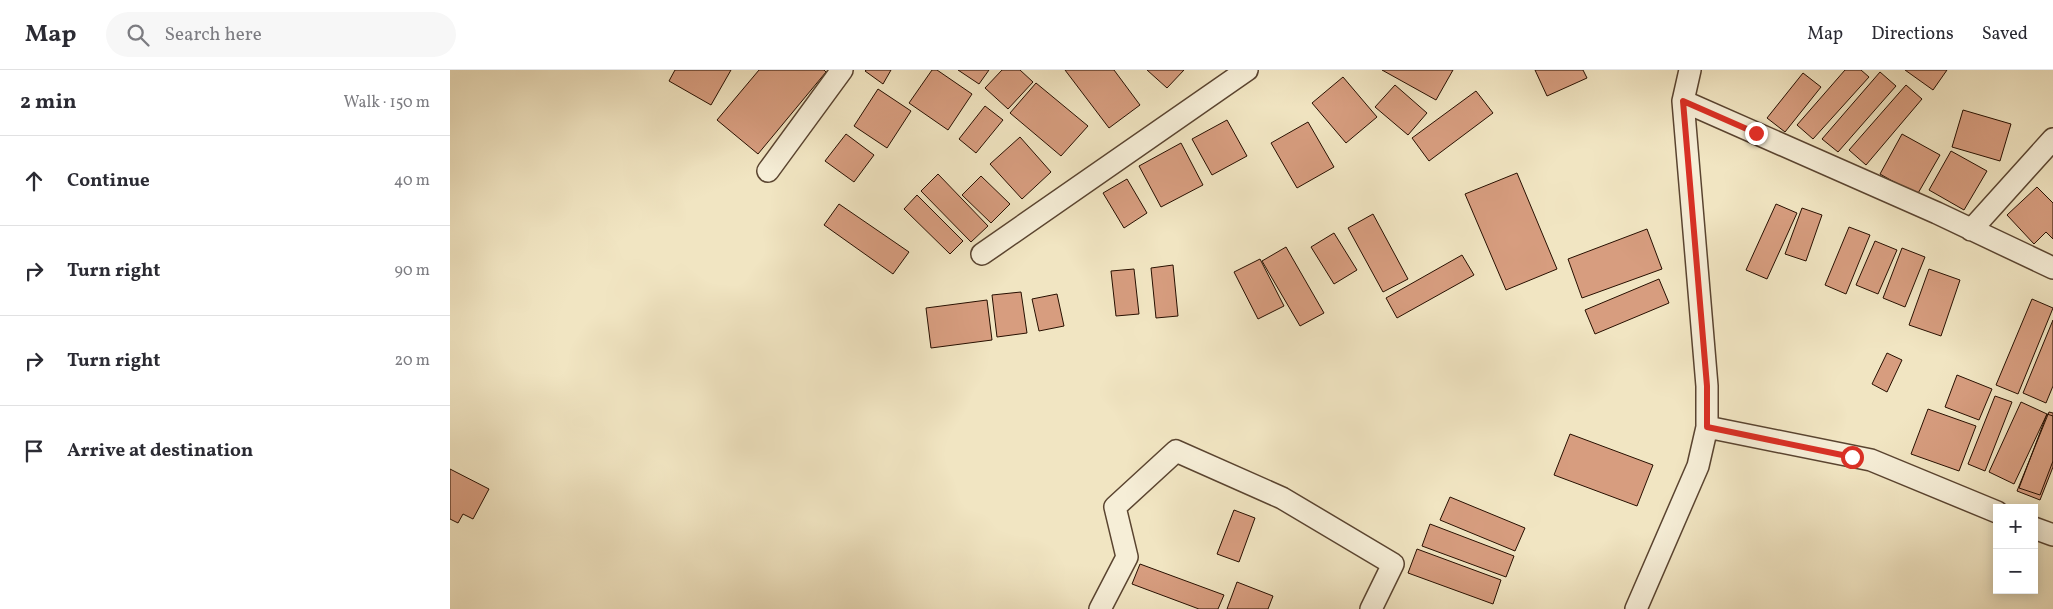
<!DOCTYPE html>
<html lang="en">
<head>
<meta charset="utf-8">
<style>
  :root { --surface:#fff; --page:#f7f7f7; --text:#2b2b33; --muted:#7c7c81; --line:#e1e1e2 }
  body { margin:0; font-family:Vollkorn,serif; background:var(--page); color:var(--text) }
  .controls { position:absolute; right:15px; bottom:15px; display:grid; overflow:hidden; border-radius:0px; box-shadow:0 2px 12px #0003 }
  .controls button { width:45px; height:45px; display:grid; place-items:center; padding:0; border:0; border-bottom:1px solid var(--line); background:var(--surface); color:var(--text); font:25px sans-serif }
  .stop { position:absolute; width:15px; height:15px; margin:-11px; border:4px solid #d93025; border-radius:50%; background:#fff }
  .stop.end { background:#d93025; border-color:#fff; box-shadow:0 1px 5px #0008 }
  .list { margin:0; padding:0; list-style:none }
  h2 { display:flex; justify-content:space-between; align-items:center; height:65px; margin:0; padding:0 20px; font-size:21px }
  h2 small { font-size:16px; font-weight:400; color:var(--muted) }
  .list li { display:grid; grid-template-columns:32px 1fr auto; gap:15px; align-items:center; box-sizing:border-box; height:90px; padding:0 20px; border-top:1px solid var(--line) }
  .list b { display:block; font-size:19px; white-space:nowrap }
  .list em { font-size:16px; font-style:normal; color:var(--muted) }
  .icon { flex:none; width:28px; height:28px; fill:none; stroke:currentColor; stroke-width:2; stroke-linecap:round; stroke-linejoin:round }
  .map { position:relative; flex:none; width:1603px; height:539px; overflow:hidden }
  header { display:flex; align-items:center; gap:30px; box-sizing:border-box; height:70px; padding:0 25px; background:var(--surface); border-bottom:1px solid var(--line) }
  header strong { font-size:24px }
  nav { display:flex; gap:28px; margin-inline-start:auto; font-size:18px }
  .search { width:350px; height:45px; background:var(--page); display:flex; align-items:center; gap:12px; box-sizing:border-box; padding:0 18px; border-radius:28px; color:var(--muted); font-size:19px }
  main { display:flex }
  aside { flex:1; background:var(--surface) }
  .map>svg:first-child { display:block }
  .building { fill:#d79d7f; stroke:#270f00 }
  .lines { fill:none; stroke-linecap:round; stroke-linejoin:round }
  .street-casing { stroke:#5a4430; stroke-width:24 }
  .street { stroke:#f6eed7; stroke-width:21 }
  .route { stroke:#d93025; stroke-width:6 }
</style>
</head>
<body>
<header>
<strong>Map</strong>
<div class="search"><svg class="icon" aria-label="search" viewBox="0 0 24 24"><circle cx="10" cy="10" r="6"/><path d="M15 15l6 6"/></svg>Search here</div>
<nav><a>Map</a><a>Directions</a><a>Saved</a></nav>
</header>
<main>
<aside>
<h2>2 min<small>Walk · 150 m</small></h2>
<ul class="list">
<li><svg class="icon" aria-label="ahead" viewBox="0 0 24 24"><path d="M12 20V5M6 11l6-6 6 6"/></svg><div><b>Continue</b></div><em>40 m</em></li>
<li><svg class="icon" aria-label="right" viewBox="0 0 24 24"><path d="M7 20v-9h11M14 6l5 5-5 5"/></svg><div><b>Turn right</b></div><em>90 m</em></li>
<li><svg class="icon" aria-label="right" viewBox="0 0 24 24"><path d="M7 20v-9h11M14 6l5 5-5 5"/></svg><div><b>Turn right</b></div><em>20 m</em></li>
<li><svg class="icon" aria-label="arrive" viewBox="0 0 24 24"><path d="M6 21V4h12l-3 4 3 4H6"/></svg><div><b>Arrive at destination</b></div></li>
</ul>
</aside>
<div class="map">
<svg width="1603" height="539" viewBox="0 0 1603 539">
  <rect width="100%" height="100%" fill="#f1e5c2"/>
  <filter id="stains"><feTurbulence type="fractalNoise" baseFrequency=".004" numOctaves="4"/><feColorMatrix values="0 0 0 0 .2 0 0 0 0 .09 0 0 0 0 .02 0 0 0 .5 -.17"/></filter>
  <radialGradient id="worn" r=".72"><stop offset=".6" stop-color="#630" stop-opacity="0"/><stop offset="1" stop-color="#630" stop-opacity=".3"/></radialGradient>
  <path class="building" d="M 225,0 L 281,0 L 261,35 L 219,11 Z
    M 309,0 L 374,0 L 376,2 L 308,84 L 267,50 Z
    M 416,0 L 441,0 L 433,14 L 415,1 Z
    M 482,0 L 487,0 L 522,24 L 498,60 L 459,33 Z
    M 508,0 L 539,0 L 529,14 Z
    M 552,0 L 570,0 L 583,12 L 558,39 L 535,18 Z
    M 615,0 L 664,0 L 690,35 L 659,58 Z
    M 697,0 L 734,0 L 717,18 Z
    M 932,0 L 1003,0 L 986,30 Z
    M 1085,0 L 1133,0 L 1137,8 L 1097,26 Z
    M 1395,0 L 1411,0 L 1419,7 L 1363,69 L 1347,55 Z
    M 1455,0 L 1497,0 L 1483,20 Z
    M 1430,2 L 1446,16 L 1388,82 L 1372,69 Z
    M 1353,3 L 1371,17 L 1335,62 L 1317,48 Z
    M 893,7 L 927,47 L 896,73 L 862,33 Z
    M 586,13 L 638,56 L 611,86 L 560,43 Z
    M 945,15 L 977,43 L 958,65 L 925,37 Z
    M 1456,15 L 1472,29 L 1416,95 L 1399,80 Z
    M 428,19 L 461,41 L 437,78 L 404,56 Z
    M 1026,21 L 1043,43 L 979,91 L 962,68 Z
    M 535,36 L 553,50 L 526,83 L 509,69 Z
    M 1513,40 L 1561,54 L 1550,91 L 1502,77 Z
    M 777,50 L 797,86 L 762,105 L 742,69 Z
    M 858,52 L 884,97 L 847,118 L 821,73 Z
    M 396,64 L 424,85 L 404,112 L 375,91 Z
    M 1452,64 L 1490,85 L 1467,125 L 1430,104 Z
    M 570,67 L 601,102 L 572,129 L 540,94 Z
    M 731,73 L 753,115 L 711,137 L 689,96 Z
    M 1501,81 L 1537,101 L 1514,140 L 1479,120 Z
    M 1067,103 L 1107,199 L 1056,220 L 1015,124 Z
    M 488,104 L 538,156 L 521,172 L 471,121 Z
    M 531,106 L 560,134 L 541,153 L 512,125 Z
    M 677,109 L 697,143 L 674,158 L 653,123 Z
    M 1587,117 L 1603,133 L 1603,169 L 1596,162 L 1584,174 L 1557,145 Z
    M 467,125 L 513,171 L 500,184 L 454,139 Z
    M 389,134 L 459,182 L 443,204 L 374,155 Z
    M 1326,134 L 1347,143 L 1317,209 L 1296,200 Z
    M 1352,138 L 1372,145 L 1356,191 L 1335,184 Z
    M 923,144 L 958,209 L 933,222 L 898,158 Z
    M 1399,157 L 1420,165 L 1396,224 L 1375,215 Z
    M 1197,159 L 1212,199 L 1132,228 L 1118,189 Z
    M 884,163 L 907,200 L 884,214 L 861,177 Z
    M 1425,171 L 1447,180 L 1428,224 L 1406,215 Z
    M 836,177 L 874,243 L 850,256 L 812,191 Z
    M 1452,178 L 1475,187 L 1455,237 L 1433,228 Z
    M 1012,185 L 1024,205 L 947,248 L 936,228 Z
    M 810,189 L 834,236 L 808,249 L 784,202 Z
    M 723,195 L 728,246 L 706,248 L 701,198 Z
    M 684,199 L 689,244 L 666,246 L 661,201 Z
    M 1479,199 L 1510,210 L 1491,266 L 1459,255 Z
    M 1209,209 L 1219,233 L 1145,264 L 1135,240 Z
    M 571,222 L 577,263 L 547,267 L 542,225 Z
    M 607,224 L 614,256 L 589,261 L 582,229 Z
    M 1582,229 L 1603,238 L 1568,324 L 1546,315 Z
    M 537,230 L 542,270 L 481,278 L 476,238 Z
    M 1603,250 L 1603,316 L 1596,333 L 1573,323 Z
    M 1437,283 L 1452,290 L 1437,322 L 1422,314 Z
    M 1507,305 L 1542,319 L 1529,350 L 1495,337 Z
    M 1545,326 L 1562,332 L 1535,401 L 1518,394 Z
    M 1571,332 L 1597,344 L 1564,414 L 1539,402 Z
    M 1478,339 L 1526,356 L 1509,401 L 1461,384 Z
    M 1599,342 L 1603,343 L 1603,397 L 1590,430 L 1567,421 Z
    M 1597,344 L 1603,346 L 1603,391 L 1590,425 L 1569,418 Z
    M 1120,364 L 1203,395 L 1187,436 L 1104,405 Z
    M 0,399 L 39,419 L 23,449 L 13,444 L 8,453 L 0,449 Z
    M 1000,427 L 1075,458 L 1065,481 L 990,450 Z
    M 784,440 L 805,448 L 789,492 L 767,484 Z
    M 980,454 L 1064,486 L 1056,507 L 972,476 Z
    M 967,479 L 1051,510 L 1043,534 L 958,503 Z
    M 690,494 L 774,525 L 768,539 L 749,539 L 682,514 Z
    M 787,512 L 823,526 L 818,539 L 777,539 Z"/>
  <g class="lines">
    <defs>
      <path id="street" d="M 1233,31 L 1487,143 L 1603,198
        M 318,101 L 392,0
        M 1521,160 L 1603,69
        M 532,184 L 797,0
        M 1257,357 L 1421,390 L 1547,442
        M 1584,458 L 1603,465
        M 650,539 L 677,487 L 665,437 L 726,381 L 832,428 L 943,494 L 921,539
        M 1186,539 L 1248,396 L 1257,357 L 1257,316 L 1233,31 L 1240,0"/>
    </defs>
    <use href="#street" class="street-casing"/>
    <use href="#street" class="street"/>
  </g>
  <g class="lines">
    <path class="route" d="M 1306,63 L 1233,31 L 1257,316 L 1257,357 L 1402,387"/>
  </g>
  <rect width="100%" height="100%" filter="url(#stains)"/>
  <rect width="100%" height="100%" fill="url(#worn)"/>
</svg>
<div class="controls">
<button>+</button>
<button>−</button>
</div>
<div class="stop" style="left:1402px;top:387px"></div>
<div class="stop end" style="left:1306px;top:63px"></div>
</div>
</main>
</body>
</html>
